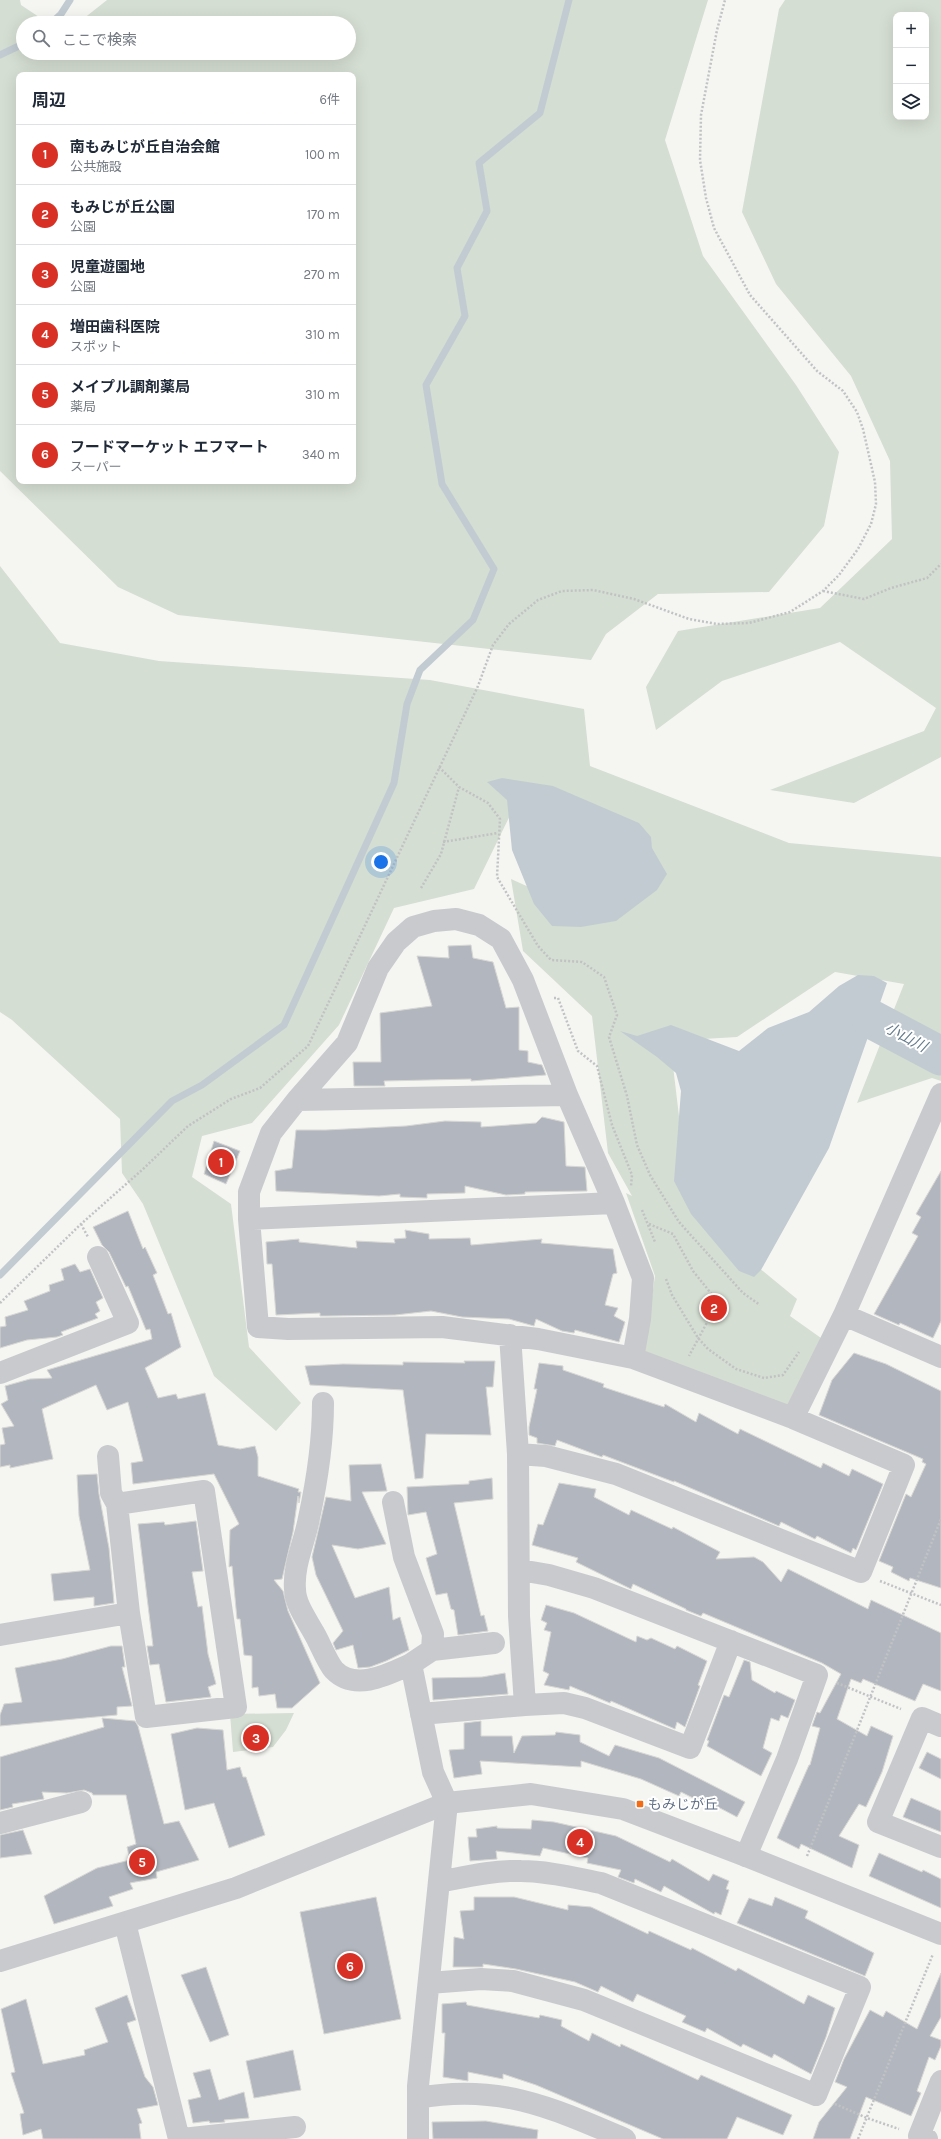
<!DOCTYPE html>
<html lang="ja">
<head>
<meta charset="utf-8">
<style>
  :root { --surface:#fff; --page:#f6f6f7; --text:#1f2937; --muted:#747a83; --line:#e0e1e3; --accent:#d93025 }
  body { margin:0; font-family:Karla,"Noto Sans JP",sans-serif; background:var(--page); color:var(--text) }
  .controls { position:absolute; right:12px; top:12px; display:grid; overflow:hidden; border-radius:8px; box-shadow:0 4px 16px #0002 }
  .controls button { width:36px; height:36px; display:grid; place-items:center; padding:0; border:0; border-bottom:1px solid var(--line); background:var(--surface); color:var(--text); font:20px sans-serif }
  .you { position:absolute; left:381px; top:862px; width:14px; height:14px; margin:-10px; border:3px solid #fff; border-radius:50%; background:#1a73e8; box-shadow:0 0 0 6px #1a73e833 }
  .badge { display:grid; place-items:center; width:26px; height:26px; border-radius:50%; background:var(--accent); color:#fff; font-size:13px; font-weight:700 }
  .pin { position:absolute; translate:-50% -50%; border:2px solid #fff; box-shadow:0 1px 4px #0006 }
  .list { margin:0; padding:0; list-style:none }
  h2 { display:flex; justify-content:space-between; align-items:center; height:52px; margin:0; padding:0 16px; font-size:17px }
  h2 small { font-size:13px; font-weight:400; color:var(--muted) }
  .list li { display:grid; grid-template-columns:26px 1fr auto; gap:12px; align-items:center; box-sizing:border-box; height:60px; padding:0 16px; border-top:1px solid var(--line) }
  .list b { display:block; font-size:15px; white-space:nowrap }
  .list p { margin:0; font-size:13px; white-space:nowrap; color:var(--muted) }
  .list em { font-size:13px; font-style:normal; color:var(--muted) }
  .icon { flex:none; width:22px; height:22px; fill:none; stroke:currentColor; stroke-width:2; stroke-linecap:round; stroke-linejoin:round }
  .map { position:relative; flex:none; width:941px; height:2139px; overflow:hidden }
  .search { position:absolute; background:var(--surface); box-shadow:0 4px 16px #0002; left:16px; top:16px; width:340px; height:44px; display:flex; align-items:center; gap:10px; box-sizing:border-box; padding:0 14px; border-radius:22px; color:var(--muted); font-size:15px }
  .panel { position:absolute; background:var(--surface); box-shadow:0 4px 16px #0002; left:16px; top:72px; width:340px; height:412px; border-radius:8px }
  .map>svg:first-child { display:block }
  .green { fill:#d5ded2; fill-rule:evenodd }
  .water { fill:#c2cbd2 }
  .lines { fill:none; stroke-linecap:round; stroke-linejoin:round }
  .stream { stroke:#c2cbd2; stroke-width:7 }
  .river { stroke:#c2cbd2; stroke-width:39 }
  .building { fill:#b2b7bf; stroke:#d7d7d4 }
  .path { stroke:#c0c2c4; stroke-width:2.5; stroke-dasharray:2 2; stroke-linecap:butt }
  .minor { stroke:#c8cace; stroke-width:22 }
  .tertiary { stroke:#c8cace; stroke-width:22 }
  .poi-dot { fill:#f36b15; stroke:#fff; stroke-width:1.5 }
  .labels { text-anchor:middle; stroke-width:4; stroke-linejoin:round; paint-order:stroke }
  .poi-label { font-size:14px; fill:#627086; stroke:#fff; text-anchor:start }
  .water-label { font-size:15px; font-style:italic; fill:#63798a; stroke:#fff }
</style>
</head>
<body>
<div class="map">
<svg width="941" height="2139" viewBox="0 0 941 2139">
  <rect width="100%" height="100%" fill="#f5f6f2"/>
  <path class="green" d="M 0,0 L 20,0 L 21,5 L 48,23 L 23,23 L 23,53 L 349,53 L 349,23 L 78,23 L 107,0 L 708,0 L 665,140 L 703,256 L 796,385 L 839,452 L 824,526 L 769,592 L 658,594 L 606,634 L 591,660 L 178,615 L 118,587 L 0,471 ZM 19,75 L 353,75 L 353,481 L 19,481 Z
    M 785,0 L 941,0 L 941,757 L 854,803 L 770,790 L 924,731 L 936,708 L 840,642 L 722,681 L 656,730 L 646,687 L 678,631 L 820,608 L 892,539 L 890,461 L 851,376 L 776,284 L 742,212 L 779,9 ZM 896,15 L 926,15 L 926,117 L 896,117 Z
    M 0,566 L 60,643 L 159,661 L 430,680 L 584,709 L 590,766 L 789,843 L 941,857 L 941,1081 L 932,1078 L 857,1103 L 904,984 L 835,972 L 737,1037 L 670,1041 L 687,1183 L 741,1253 L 797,1299 L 790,1316 L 821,1338 L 789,1409 L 644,1351 L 655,1276 L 626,1193 L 632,1196 L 608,1153 L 592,1016 L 523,951 L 511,879 L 571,906 L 522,791 L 474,889 L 394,908 L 339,1025 L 252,1123 L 202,1136 L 192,1177 L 231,1204 L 249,1347 L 301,1403 L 276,1431 L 214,1376 L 143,1204 L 122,1173 L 120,1119 L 12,1020 L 0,1012 Z
    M 294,1713 L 286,1730 L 273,1747 L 233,1752 L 230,1714 Z"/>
  <path class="water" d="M 502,778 L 553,786 L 639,823 L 651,837 L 652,848 L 667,874 L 657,890 L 616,921 L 581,927 L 552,926 L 534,904 L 512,850 L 507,800 L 487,782 Z
    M 858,975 L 874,976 L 887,983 L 829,1148 L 761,1270 L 754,1277 L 739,1271 L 691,1214 L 674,1181 L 681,1091 L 676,1073 L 657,1057 L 620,1031 L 637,1036 L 671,1025 L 739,1051 L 768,1028 L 809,1012 L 839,986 Z"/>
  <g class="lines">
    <path class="stream" d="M 51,23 L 61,14 L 70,0
      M 0,55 L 23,44
      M 0,1275 L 172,1101 L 202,1085 L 284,1025 L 394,783 L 407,704 L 420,670 L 473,620 L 494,569 L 442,484 L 426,385 L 465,316 L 457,268 L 487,211 L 479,163 L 540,113 L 569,0"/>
    <path class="river" d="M 871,1019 L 941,1056"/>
  </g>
  <path class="building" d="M 471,945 L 473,958 L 493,962 L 506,1008 L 519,1007 L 519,1050 L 528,1051 L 528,1062 L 542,1065 L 546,1075 L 471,1081 L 471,1079 L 384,1081 L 385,1086 L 354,1086 L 353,1062 L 381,1062 L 380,1013 L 432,1006 L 417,956 L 449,958 L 448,946 Z
    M 542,1117 L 564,1122 L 566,1166 L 585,1167 L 587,1191 L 525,1192 L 525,1194 L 506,1195 L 465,1186 L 465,1193 L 427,1194 L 427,1198 L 400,1197 L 400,1194 L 379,1196 L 276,1191 L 275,1171 L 292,1168 L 296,1130 L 326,1130 L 406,1126 L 445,1121 L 481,1122 L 481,1127 L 536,1123 Z
    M 214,1141 L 240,1151 L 226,1184 L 204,1174 Z
    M 941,1171 L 941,1321 L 933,1338 L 900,1323 L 899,1325 L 874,1314 L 918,1236 L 912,1233 L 921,1217 L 916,1214 Z
    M 128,1211 L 143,1249 L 145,1247 L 157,1273 L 153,1275 L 168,1314 L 171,1313 L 181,1347 L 145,1368 L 158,1398 L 176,1394 L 178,1399 L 205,1393 L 218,1445 L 240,1449 L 255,1446 L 258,1457 L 258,1476 L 299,1489 L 298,1492 L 301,1492 L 299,1503 L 298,1496 L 293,1532 L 282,1579 L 274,1580 L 283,1591 L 288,1611 L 320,1683 L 292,1708 L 277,1708 L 275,1694 L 259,1696 L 258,1687 L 252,1688 L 252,1656 L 244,1655 L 240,1619 L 237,1619 L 232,1566 L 229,1567 L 230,1530 L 239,1524 L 214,1474 L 133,1484 L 131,1463 L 143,1461 L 128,1402 L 107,1410 L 96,1385 L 42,1409 L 53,1459 L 10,1468 L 10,1465 L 0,1467 L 0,1445 L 5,1444 L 2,1428 L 14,1426 L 1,1404 L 8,1400 L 5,1386 L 30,1379 L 52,1378 L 47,1370 L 152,1339 L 150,1329 L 146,1330 L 128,1286 L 126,1287 L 109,1252 L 102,1245 L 93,1227 Z
    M 405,1230 L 429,1234 L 429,1239 L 470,1238 L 471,1245 L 542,1239 L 541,1243 L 613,1249 L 617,1273 L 613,1274 L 605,1305 L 618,1308 L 614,1316 L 625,1322 L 619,1342 L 575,1330 L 574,1333 L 562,1331 L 536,1319 L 534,1326 L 509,1319 L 462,1317 L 431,1311 L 395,1315 L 327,1316 L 320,1316 L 320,1313 L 276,1315 L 272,1264 L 267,1264 L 266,1242 L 299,1239 L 299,1242 L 357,1248 L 356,1241 L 395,1243 L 394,1239 L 406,1238 Z
    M 75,1264 L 80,1272 L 90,1269 L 103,1298 L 96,1302 L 100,1311 L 95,1314 L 98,1318 L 61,1332 L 63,1335 L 57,1337 L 27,1340 L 0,1348 L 0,1327 L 6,1326 L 5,1317 L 28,1310 L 24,1301 L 50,1291 L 49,1285 L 64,1280 L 61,1269 Z
    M 854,1353 L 886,1364 L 941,1391 L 941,1588 L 910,1578 L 909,1581 L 891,1572 L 893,1567 L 879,1561 L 906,1494 L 911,1497 L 926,1464 L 922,1462 L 923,1459 L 819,1415 L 832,1380 Z
    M 464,1361 L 495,1361 L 493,1387 L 486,1387 L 491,1435 L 426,1434 L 423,1478 L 415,1479 L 403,1390 L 310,1385 L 305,1366 L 343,1364 L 403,1365 L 403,1362 L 465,1363 Z
    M 539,1363 L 563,1366 L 563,1370 L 604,1384 L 603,1387 L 664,1407 L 665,1404 L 696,1422 L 699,1413 L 738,1434 L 740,1429 L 821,1468 L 823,1463 L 849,1476 L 852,1469 L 883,1484 L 856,1550 L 853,1548 L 851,1553 L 817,1536 L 815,1539 L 781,1522 L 779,1526 L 674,1481 L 674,1482 L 603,1455 L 602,1457 L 557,1440 L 555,1446 L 537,1443 L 537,1438 L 529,1435 L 529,1427 L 537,1389 L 534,1389 Z
    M 381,1464 L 387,1491 L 362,1492 L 386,1544 L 358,1549 L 332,1545 L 355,1598 L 389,1587 L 393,1620 L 400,1617 L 409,1650 L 386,1661 L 370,1667 L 358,1668 L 353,1645 L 336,1650 L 333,1643 L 343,1631 L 316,1575 L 312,1557 L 326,1497 L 351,1501 L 349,1465 Z
    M 97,1474 L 99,1494 L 109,1548 L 114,1603 L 94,1606 L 94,1597 L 54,1601 L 51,1574 L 90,1570 L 79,1516 L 77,1475 Z
    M 492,1478 L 493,1499 L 454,1503 L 481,1616 L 484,1615 L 488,1631 L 458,1635 L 454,1610 L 451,1609 L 447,1593 L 436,1595 L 426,1558 L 437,1554 L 426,1512 L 408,1515 L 407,1487 L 469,1484 L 469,1481 Z
    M 559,1483 L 596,1489 L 594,1497 L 629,1515 L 631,1510 L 672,1529 L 673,1527 L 720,1552 L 716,1559 L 754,1557 L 763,1562 L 781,1582 L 788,1569 L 868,1609 L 871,1600 L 941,1633 L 941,1691 L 923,1684 L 915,1701 L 863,1679 L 861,1683 L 851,1679 L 837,1719 L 867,1736 L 871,1726 L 893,1736 L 882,1772 L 866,1807 L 859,1804 L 839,1836 L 859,1845 L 852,1868 L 801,1844 L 799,1849 L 777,1838 L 809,1765 L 810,1765 L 820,1728 L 812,1726 L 817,1712 L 820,1713 L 841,1674 L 822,1663 L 703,1613 L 701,1616 L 686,1610 L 686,1609 L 633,1584 L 631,1589 L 576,1562 L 578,1558 L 532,1545 L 538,1524 L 543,1525 Z
    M 196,1521 L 203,1571 L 192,1572 L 198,1607 L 202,1606 L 208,1654 L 216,1684 L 208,1687 L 211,1697 L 166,1702 L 159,1664 L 150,1665 L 147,1646 L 153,1646 L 138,1524 L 164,1522 L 165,1525 Z
    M 546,1605 L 574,1613 L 636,1642 L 637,1636 L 647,1640 L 651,1638 L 675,1649 L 677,1646 L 707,1661 L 698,1685 L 700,1686 L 685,1727 L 677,1722 L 675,1729 L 611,1701 L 610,1703 L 570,1686 L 569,1690 L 544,1685 L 549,1674 L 543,1671 L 551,1632 L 544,1630 L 547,1623 L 541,1620 Z
    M 111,1646 L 122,1646 L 125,1667 L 122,1667 L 132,1706 L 117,1707 L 117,1715 L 0,1726 L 0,1715 L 4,1704 L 22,1702 L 15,1668 L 62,1659 Z
    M 744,1660 L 750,1662 L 752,1680 L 775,1693 L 776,1691 L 795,1700 L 788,1718 L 781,1715 L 779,1721 L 771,1718 L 763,1748 L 772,1753 L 761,1776 L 707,1746 L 709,1741 L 707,1740 L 724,1695 L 729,1697 Z
    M 505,1673 L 508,1694 L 433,1700 L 432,1678 L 482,1677 Z
    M 102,1718 L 135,1721 L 138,1726 L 164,1824 L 179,1821 L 199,1860 L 156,1872 L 157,1878 L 130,1883 L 133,1889 L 109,1897 L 113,1906 L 54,1924 L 44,1896 L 97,1868 L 130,1860 L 127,1847 L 136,1844 L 126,1795 L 93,1795 L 92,1793 L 84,1790 L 67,1793 L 42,1792 L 44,1799 L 12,1804 L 13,1807 L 0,1810 L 0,1757 L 104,1727 Z
    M 481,1721 L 481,1736 L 512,1736 L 514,1753 L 522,1736 L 555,1735 L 556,1732 L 580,1735 L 580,1742 L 609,1756 L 615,1745 L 659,1758 L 745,1802 L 737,1817 L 718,1807 L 717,1810 L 681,1792 L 679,1796 L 641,1779 L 581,1761 L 581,1767 L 480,1761 L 482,1774 L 454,1778 L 449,1750 L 464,1749 L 464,1723 Z
    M 197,1728 L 223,1730 L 227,1770 L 240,1767 L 243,1777 L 246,1777 L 265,1835 L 229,1848 L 214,1803 L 185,1810 L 171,1734 Z
    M 927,1752 L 941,1759 L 941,1779 L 919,1768 Z
    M 911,1798 L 941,1811 L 941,1832 L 903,1817 Z
    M 532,1820 L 554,1822 L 616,1836 L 670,1862 L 672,1859 L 709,1881 L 713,1874 L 729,1881 L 726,1889 L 729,1890 L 721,1915 L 715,1912 L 714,1914 L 664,1886 L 661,1892 L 635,1879 L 634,1883 L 618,1877 L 621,1870 L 587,1863 L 588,1858 L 543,1848 L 540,1856 L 496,1851 L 497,1859 L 470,1861 L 468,1837 L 477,1837 L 476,1829 L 497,1826 L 497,1828 L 531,1829 Z
    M 23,1830 L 32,1854 L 0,1858 L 0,1835 Z
    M 879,1853 L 922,1872 L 923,1870 L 941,1879 L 941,1908 L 869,1876 Z
    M 376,1897 L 401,2019 L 324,2034 L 300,1912 Z
    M 474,1897 L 514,1897 L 568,1910 L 568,1905 L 591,1907 L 648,1934 L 649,1931 L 691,1950 L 692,1948 L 736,1971 L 738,1968 L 804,2004 L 808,1995 L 835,2008 L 826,2037 L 811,2074 L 774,2054 L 772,2058 L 743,2044 L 741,2047 L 707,2028 L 705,2032 L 682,2022 L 686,2016 L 637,1994 L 633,2002 L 601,1986 L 598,1992 L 575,1982 L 516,1969 L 483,1964 L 483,1967 L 453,1967 L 454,1937 L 464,1939 L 460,1911 L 474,1910 Z
    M 775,1897 L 808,1911 L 805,1918 L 874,1953 L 865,1976 L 737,1923 L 749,1898 L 772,1906 Z
    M 206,1967 L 229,2035 L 210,2042 L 181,1975 Z
    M 941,1973 L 941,2017 L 930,2036 L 941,2040 L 941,2046 L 935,2060 L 929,2057 L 917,2091 L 921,2093 L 911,2116 L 866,2097 L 850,2139 L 813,2139 L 819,2122 L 847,2087 L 835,2082 L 844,2059 L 870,2010 L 883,2017 L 886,2011 L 917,2029 Z
    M 127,1995 L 136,2020 L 127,2023 L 145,2077 L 153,2087 L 158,2105 L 137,2109 L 142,2123 L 139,2124 L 141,2139 L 43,2139 L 41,2129 L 23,2135 L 20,2114 L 24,2113 L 11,2073 L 15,2072 L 1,2009 L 26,1999 L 43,2064 L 85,2055 L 84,2050 L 108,2042 L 95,2008 Z
    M 466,2002 L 467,2005 L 539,2018 L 540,2015 L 562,2020 L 561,2026 L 589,2041 L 592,2033 L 620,2047 L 621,2044 L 698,2080 L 701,2075 L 792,2115 L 783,2135 L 737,2117 L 727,2139 L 663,2139 L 536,2085 L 503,2074 L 503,2079 L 468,2072 L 468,2081 L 443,2077 L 445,2033 L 442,2033 L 442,2004 Z
    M 293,2050 L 301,2090 L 254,2098 L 246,2061 Z
    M 210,2069 L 219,2100 L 244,2092 L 249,2118 L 224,2120 L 225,2122 L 210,2123 L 209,2121 L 193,2123 L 188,2100 L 201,2097 L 193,2073 Z
    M 486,2121 L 538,2130 L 537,2139 L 433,2139 L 432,2122 Z"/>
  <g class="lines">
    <path class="path" d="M 823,591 L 864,599 L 891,588 L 927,578 L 941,564
      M 439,767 L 459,787 L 488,803 L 500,819 L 497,877 L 538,946 L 551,960 L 582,962 L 604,977 L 617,1015 L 609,1037 L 627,1096 L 637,1145 L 650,1175 L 679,1222 L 743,1293 L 760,1305
      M 443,842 L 498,833
      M 421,888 L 441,854 L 459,787
      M 554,998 L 558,998 L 578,1051 L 597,1066 L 612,1125 L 632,1175 L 631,1186
      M 642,1210 L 655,1242
      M 81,1224 L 88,1237
      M 649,1224 L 673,1234 L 693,1271 L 718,1302 L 689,1356
      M 666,1279 L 672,1295 L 698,1338 L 708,1349 L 736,1369 L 764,1378 L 783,1375 L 799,1352
      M 0,1303 L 81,1224 L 142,1170 L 188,1126 L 231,1099 L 260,1088 L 308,1046 L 478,686 L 493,645 L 509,624 L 538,600 L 562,591 L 593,590 L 634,599 L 689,619 L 717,624 L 749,623 L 790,612 L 823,591 L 839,575 L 858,549 L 871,524 L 876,504 L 875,482 L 863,429 L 857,412 L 843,391 L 817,371 L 750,295 L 714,228 L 706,198 L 700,160 L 701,115 L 717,30 L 725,0
      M 880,1581 L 941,1605
      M 837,1683 L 901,1709
      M 807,1856 L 941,1519
      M 835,2104 L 867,2118 L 899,2129
      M 858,2139 L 933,1954"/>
    <path class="minor" d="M 297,1100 L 567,1095
      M 249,1219 L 614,1203
      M 844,1315 L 941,1357
      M 510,1335 L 518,1454 L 519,1616 L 525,1705 L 564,1703 L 585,1708 L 690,1748 L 731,1641
      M 0,1373 L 128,1323 L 98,1257
      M 323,1403 C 323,1441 317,1481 309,1518 C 305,1541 293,1565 295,1589 C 295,1604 307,1620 314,1633 C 320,1643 327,1662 334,1670 C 355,1692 389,1674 411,1664 L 433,1772 L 447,1803 L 418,2086 L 418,2139
      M 793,1418 L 844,1315 L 941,1094
      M 518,1454 L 546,1456 L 616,1474 L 861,1572 L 904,1465 L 793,1418 L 633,1358 L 538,1339 L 442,1327 L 288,1329 L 258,1327 L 249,1219 L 249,1192 L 271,1133 L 297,1100 L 347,1043 L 378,968 L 396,942 L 413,927 L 434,921 L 456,919 L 479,925 L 501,939 L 523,980 L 567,1095 L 614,1203 L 643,1278 L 640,1319 L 633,1358
      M 108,1456 L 111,1493 L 117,1504
      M 204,1491 L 236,1707 L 146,1717 L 129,1613 L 117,1504 Z
      M 393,1502 L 404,1557 L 433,1634 L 432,1650 L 411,1664
      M 520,1570 L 549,1575 L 594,1588 L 817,1675 L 787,1759 L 746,1856
      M 0,1635 L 129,1613
      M 432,1650 L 494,1643
      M 421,1714 L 525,1705
      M 941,1726 L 922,1718 L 878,1822 L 941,1847
      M 0,1823 L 81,1802
      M 125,1923 L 179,2139
      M 429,1983 L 481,1979 L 513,1981 L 584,2000 L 816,2095 L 860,1987 L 601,1883 C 575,1878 548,1871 521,1871 C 494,1870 465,1877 439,1882
      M 418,2098 C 498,2083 553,2108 625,2139
      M 182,2139 L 295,2127
      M 927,2139 L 919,2136 L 941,2081"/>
    <path class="tertiary" d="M 0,1961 L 236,1888 L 447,1803 L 531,1794 L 623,1809 L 746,1856 L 941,1934"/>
  </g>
  <rect class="poi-dot" x="636" y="1800" width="8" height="8" rx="2"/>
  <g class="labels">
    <g class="poi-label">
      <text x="648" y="1809">もみじが丘</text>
    </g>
    <g class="water-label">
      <text transform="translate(906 1037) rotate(28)" y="5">小山川</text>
    </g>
  </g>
</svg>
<div class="controls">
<button>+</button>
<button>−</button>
<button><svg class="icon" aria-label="layers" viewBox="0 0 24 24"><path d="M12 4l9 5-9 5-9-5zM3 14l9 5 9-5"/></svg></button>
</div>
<div class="you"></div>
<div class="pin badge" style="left:221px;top:1162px">1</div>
<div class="pin badge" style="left:714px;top:1308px">2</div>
<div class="pin badge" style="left:256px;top:1738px">3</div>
<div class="pin badge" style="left:580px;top:1842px">4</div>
<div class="pin badge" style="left:142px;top:1862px">5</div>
<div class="pin badge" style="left:350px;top:1966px">6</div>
<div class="search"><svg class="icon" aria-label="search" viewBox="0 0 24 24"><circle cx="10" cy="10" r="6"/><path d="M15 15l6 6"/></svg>ここで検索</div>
<section class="panel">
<h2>周辺<small>6件</small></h2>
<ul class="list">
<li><span class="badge">1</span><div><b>南もみじが丘自治会館</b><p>公共施設</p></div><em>100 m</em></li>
<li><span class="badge">2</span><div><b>もみじが丘公園</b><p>公園</p></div><em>170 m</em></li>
<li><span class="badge">3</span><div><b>児童遊園地</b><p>公園</p></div><em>270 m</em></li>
<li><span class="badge">4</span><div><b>増田歯科医院</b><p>スポット</p></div><em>310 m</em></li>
<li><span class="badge">5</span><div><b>メイプル調剤薬局</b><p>薬局</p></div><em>310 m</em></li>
<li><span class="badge">6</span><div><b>フードマーケット エフマート</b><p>スーパー</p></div><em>340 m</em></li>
</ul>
</section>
</div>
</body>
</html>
